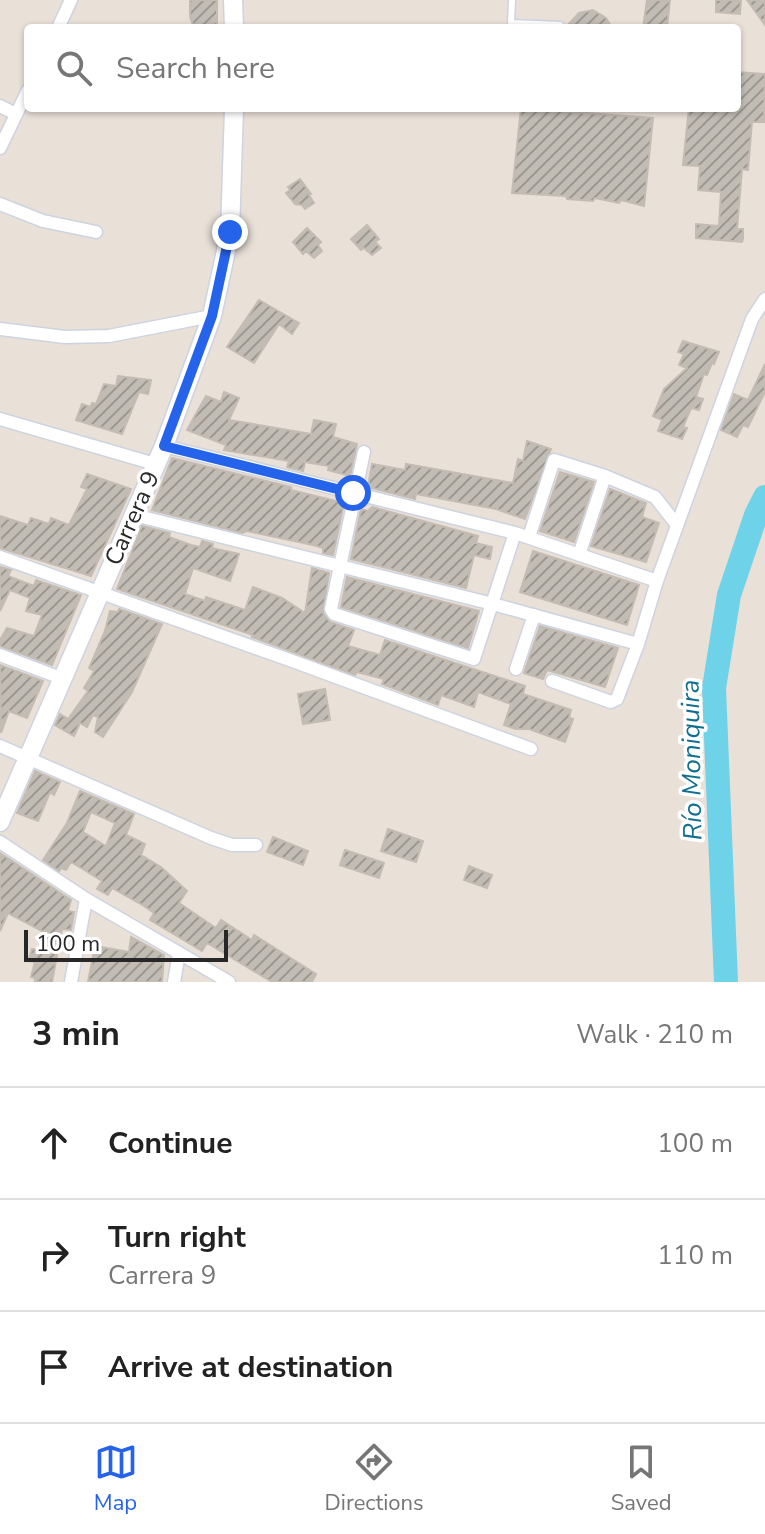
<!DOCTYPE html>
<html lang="en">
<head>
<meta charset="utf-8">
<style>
  :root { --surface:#fff; --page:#f6f6f6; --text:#222; --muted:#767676; --line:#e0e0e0; --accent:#2563eb }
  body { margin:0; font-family:"Nunito Sans",sans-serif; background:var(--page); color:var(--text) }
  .scale { position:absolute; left:24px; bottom:20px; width:204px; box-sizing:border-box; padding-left:8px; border:4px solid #272727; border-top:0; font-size:22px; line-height:28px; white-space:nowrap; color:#272727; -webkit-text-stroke:6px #fff; paint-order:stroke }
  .stop { position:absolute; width:24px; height:24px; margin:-18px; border:6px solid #2563eb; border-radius:50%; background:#fff }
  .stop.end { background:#2563eb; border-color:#fff; box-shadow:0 2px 8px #0008 }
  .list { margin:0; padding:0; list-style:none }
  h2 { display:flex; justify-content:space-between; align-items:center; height:104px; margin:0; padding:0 32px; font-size:34px }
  h2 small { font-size:26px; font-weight:400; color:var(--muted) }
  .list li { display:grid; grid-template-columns:52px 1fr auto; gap:24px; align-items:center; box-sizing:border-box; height:112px; padding:0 32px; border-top:2px solid var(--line) }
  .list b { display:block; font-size:30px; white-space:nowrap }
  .list p { margin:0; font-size:26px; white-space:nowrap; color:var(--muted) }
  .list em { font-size:26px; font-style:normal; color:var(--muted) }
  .icon { flex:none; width:44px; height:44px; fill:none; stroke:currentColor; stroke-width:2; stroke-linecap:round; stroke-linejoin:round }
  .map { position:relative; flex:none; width:765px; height:982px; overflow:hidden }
  .search { position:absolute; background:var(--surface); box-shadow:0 2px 6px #0004; left:24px; right:24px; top:24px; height:88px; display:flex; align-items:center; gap:20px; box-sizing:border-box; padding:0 28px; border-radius:8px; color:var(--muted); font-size:30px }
  .sheet { height:440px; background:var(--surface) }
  nav { display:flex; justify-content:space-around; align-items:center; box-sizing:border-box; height:112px; border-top:2px solid var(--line); background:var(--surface); font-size:22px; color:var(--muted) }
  nav a { display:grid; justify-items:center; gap:4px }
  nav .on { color:var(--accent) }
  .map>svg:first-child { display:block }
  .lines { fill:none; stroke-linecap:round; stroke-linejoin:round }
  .river { stroke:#6ed2e9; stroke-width:24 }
  .building { fill:url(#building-hatch); stroke:#c4bcb2; stroke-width:2; fill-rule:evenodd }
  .service-casing { stroke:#ced3e0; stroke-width:9 }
  .minor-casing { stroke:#ced3e0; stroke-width:15 }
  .secondary-casing { stroke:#ced3e0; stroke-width:21 }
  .service { stroke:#fff; stroke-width:6 }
  .minor { stroke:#fff; stroke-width:12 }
  .secondary { stroke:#fff; stroke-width:18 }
  .route { stroke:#2563eb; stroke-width:10 }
  .labels { text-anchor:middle; stroke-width:7; stroke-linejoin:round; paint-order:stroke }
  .street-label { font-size:24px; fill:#272727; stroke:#fff }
  .water-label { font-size:26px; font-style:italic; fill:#126f90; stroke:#fff }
</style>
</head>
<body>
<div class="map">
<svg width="765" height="982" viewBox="0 0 765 982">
  <defs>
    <pattern id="building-hatch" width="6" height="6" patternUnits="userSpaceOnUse" patternTransform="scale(2)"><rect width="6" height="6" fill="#c1bcb4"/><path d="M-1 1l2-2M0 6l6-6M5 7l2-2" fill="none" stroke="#9d9992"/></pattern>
  </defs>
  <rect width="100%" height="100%" fill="#e9e0d8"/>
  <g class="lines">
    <path class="river" d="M 726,982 L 714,688 L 729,595 L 756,515 L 765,497"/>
  </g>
  <path class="building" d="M 190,0 L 217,0 L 217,27 L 198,28 L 198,25 L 193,25 L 190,17 Z
    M 647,0 L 670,0 L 667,28 L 643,28 Z
    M 716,0 L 741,0 L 740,14 L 716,12 Z
    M 747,0 L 765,0 L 765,25 Z
    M 593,10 L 606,18 L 612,28 L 565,28 L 579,13 Z
    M 737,72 L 765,74 L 764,122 L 752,122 L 748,170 L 742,169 L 737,229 L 743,229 L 743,239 L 742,242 L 696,238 L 696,224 L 719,226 L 721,192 L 698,190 L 700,166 L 683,165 L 689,108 L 737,108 Z
    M 521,108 L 653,118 L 644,206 L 621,200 L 619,203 L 595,198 L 593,201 L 567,199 L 566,196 L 512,193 Z
    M 300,179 L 311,194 L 309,195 L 314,203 L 305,209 L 302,205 L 295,204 L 286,193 L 290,190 L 288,187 Z
    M 367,225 L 379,239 L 375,242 L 381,248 L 372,255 L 364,248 L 361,250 L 351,239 Z
    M 307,228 L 321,242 L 318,245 L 322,251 L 314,258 L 306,251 L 303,254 L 293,242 Z
    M 259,300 L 299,323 L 292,334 L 279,324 L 254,363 L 227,347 Z
    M 683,341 L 719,352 L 714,364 L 712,363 L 707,375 L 704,374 L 696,397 L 703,399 L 699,410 L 691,408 L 683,427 L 687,428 L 682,439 L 658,431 L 662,420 L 653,416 L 664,389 L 687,368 L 679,365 L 684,354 L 678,352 Z
    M 765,364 L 765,392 L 748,427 L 743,425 L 737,437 L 721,430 L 734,394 L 748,400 Z
    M 118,376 L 151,380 L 148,394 L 139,392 L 122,434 L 76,420 L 82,404 L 91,407 L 92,403 L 96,404 L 104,384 L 116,386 Z
    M 224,392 L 239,398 L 229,420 L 311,434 L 314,420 L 336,424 L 333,437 L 357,444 L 350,476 L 328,470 L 329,466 L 305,462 L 303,471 L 287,467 L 289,461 L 224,450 L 226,445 L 187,430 L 206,396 L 221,402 Z
    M 527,441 L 551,449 L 525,519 L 496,509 L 416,494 L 415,499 L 368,487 L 372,464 L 405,470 L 406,464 L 513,483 L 518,459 L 523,461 Z
    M 172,458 L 291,487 L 291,490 L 344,503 L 333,555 L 323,553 L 323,548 L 313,545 L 247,531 L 242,533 L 152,510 Z
    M 560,472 L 594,482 L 574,542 L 540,531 Z
    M 87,474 L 131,489 L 91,576 L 0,548 L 0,516 L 28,525 L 31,518 L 49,524 L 51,518 L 69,525 L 87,489 L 81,487 Z
    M 610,489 L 646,503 L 642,517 L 659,523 L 646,562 L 591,546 Z
    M 372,507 L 478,536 L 476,543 L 492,547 L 490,559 L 474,555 L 466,588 L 351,559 L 361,509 L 368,511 Z
    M 142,526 L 170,533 L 169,537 L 191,545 L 200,547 L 202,541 L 213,544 L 212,548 L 239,554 L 230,581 L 193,568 L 185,594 L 205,601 L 206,597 L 245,610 L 253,587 L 282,598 L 305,613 L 312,568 L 329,573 L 323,613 L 330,622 L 354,630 L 348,646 L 380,655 L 385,640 L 525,686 L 523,694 L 571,710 L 569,718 L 573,719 L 565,742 L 529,729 L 516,729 L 504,725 L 511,704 L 478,692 L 474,707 L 441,695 L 438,705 L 382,684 L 384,679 L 357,672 L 355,675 L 252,637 L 253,635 L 117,589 Z
    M 533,551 L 639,585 L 627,625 L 520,592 Z
    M 0,567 L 11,570 L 8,576 L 34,586 L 36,580 L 81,595 L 52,665 L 0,646 L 0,640 L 7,628 L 34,636 L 42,615 L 26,611 L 30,598 L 10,590 L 0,611 Z
    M 347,577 L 479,611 L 468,648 L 341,607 Z
    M 119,609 L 162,624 L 132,692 L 103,737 L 95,732 L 98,717 L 93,715 L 87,727 L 80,723 L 74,736 L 55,725 L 60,714 L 68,719 L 88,691 L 84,688 L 94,671 L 89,668 L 105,631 L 110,611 L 118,612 Z
    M 540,626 L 618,648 L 605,687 L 547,670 L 543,679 L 524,673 Z
    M 0,665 L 43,681 L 27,718 L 9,711 L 1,733 Z
    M 325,689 L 330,720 L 303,724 L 298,694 Z
    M 35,771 L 60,782 L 54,795 L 50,792 L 38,821 L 17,813 Z
    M 80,791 L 134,814 L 126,835 L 145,844 L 141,855 L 161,867 L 187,891 L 179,903 L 216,928 L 221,920 L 252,940 L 254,935 L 316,974 L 312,982 L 272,982 L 207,943 L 202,951 L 150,920 L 154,913 L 144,906 L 112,888 L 108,895 L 97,889 L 102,881 L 81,868 L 71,862 L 66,870 L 61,868 L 59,871 L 43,860 L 67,823 ZM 91,812 L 115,823 L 106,846 L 83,832 Z
    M 388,829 L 423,841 L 416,862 L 381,851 Z
    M 273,837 L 308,851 L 303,865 L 267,852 Z
    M 345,850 L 384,863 L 379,878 L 340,865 Z
    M 0,853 L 71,900 L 68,911 L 74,912 L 71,930 L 62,929 L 52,982 L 35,982 L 35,978 L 31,977 L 35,962 L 28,961 L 32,949 L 40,950 L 44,932 L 8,913 L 0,931 Z
    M 469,866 L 492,875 L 487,888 L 464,880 Z
    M 131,937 L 164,955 L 162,982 L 88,982 L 95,946 L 129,952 Z"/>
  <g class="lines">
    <defs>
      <path id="service" d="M 512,0 L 511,23 L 560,25"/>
      <path id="minor" d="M 58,28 L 71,0
        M 0,106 L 16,114
        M 0,148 L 28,90
        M 0,204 L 43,221 L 96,232
        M 0,329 L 65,337 L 109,336 L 212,316
        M 0,419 L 155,464
        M 164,446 L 515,533 L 657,581
        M 364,452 L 331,609 L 334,614 L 474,659 L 515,533
        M 134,515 L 493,604 L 638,644
        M 529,537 L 554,460 L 605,476 L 655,497 L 677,525
        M 579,555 L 605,476
        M 0,557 L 298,663 L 531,749
        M 0,655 L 61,678
        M 516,669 L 534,615
        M 552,681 L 611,702 L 617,699 L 638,644 L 657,581 L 752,319 L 765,299
        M 0,746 L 211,838 L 232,845 L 256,845
        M 0,842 L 86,899 L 229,982
        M 71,982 L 86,899
        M 174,982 L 179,953"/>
      <path id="secondary" d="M 233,0 L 234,28
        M 0,822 L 164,446 L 212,316 L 230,232 L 234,108"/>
    </defs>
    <use href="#service" class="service-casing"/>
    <use href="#minor" class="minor-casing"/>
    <use href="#secondary" class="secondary-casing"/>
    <use href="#service" class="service"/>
    <use href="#minor" class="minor"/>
    <use href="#secondary" class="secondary"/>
  </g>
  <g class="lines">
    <path class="route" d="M 230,232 L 212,316 L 164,446 L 353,493"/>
  </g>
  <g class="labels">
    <g class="street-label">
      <text transform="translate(132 518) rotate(-66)" y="8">Carrera 9</text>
    </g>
    <g class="water-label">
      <text transform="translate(691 760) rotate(-91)" y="9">Río Moniquira</text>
    </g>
  </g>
</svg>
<div class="scale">100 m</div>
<div class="stop" style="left:353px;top:493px"></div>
<div class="stop end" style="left:230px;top:232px"></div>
<div class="search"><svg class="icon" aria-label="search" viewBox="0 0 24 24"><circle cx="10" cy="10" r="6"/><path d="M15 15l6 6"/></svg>Search here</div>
</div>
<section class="sheet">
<h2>3 min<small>Walk · 210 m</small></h2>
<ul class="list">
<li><svg class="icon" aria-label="ahead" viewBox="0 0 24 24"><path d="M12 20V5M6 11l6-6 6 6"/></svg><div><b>Continue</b></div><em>100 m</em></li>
<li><svg class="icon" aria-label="right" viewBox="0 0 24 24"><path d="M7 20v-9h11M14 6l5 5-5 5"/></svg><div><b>Turn right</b><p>Carrera 9</p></div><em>110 m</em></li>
<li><svg class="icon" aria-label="arrive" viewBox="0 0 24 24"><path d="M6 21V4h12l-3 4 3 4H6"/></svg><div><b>Arrive at destination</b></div></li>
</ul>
</section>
<nav>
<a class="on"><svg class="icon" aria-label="map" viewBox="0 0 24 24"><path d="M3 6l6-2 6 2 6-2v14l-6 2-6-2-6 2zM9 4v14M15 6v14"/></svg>Map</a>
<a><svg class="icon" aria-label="directions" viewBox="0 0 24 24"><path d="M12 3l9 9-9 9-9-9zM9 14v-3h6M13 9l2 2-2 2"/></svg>Directions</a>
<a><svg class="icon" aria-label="saved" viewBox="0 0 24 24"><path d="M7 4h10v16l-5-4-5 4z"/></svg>Saved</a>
</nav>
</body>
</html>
